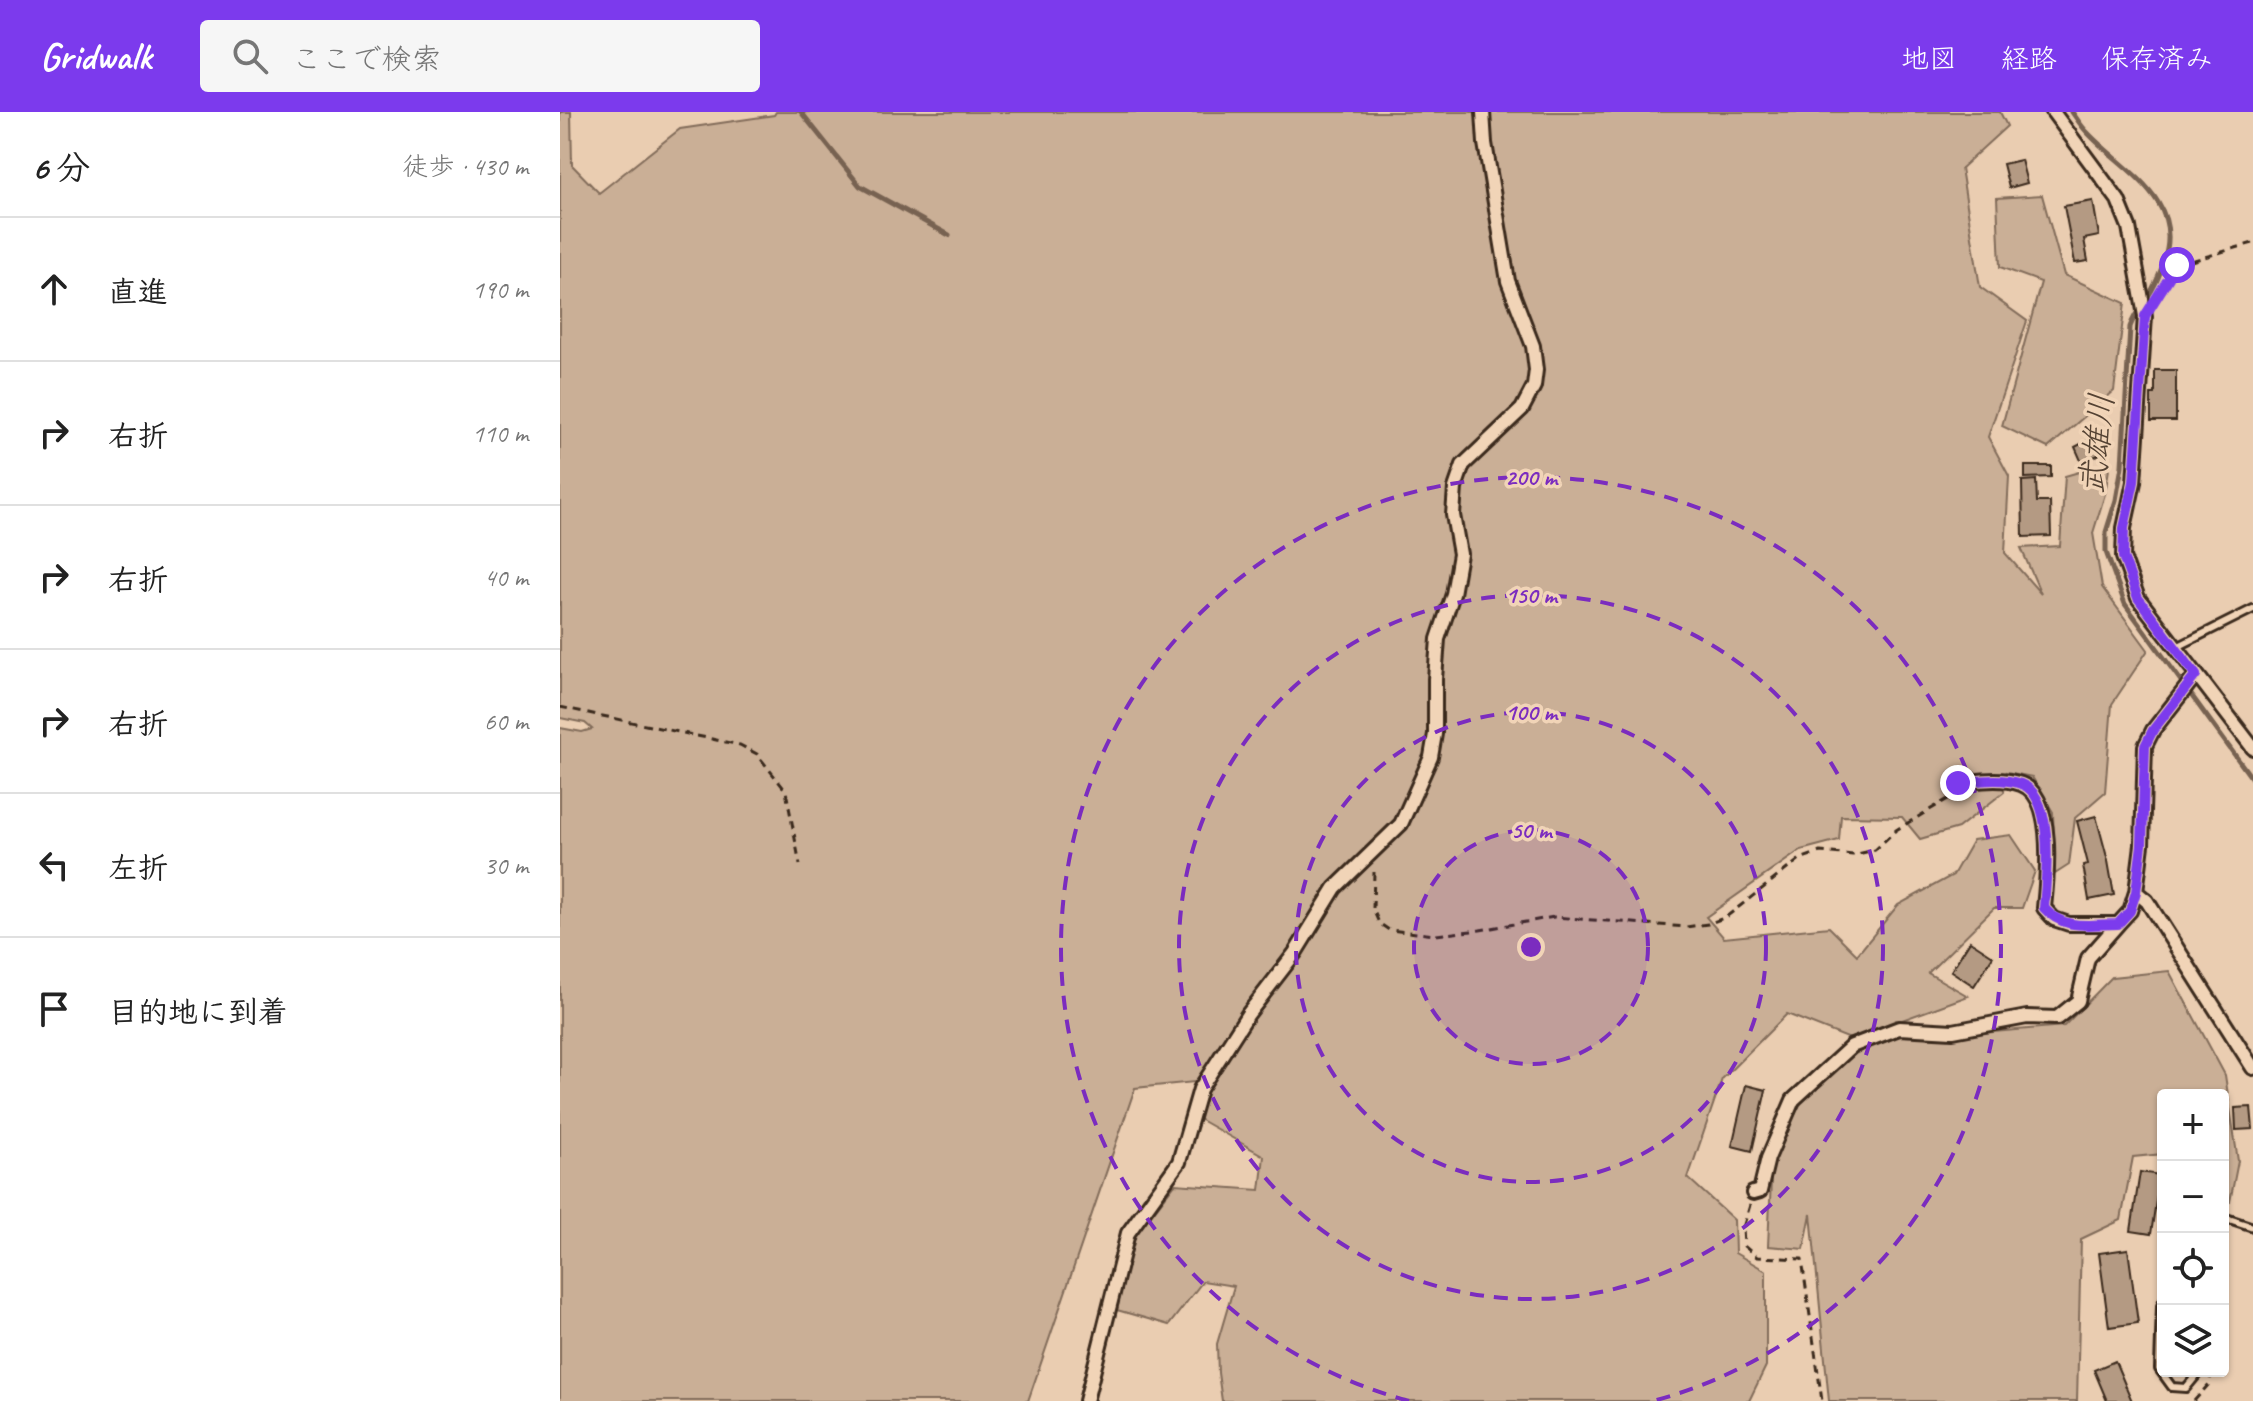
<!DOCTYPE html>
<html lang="ja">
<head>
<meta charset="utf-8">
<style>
  :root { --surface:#fff; --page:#f6f6f6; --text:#222; --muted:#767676; --line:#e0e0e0; --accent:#7c3aed }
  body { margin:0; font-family:Caveat,"Klee One",sans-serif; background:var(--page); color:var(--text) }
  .controls { position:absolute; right:24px; bottom:24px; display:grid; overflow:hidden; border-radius:8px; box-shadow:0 2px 6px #0004 }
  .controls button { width:72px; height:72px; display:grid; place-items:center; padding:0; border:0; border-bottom:2px solid var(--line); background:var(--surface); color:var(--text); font:40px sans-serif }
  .stop { position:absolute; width:24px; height:24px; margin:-18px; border:6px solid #7c3aed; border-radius:50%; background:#fff }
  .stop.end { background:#7c3aed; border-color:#fff; box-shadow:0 2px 8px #0008 }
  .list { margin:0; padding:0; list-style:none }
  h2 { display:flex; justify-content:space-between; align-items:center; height:104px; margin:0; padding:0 32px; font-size:34px }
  h2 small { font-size:26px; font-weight:400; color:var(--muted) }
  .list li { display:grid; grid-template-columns:52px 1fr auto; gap:24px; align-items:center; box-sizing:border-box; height:144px; padding:0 32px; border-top:2px solid var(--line) }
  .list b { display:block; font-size:30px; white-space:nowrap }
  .list em { font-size:26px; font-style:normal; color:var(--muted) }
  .icon { flex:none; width:44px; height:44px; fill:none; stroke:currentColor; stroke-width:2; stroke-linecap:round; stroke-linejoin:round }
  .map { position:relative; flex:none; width:1693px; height:1289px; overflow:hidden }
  header { display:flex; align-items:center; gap:48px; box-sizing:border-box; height:112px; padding:0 40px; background:var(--accent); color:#fff }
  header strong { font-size:38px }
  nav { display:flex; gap:44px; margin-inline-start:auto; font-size:28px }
  .search { width:560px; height:72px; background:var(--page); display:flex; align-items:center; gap:20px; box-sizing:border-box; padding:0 28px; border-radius:8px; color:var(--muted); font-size:30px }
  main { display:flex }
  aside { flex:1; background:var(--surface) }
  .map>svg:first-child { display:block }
  .green { fill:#caaf96; stroke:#826c5a; stroke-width:2 }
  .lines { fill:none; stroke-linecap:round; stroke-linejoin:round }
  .stream { stroke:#776251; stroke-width:5 }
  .building { fill:#b49a83; stroke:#3b2a1e; stroke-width:2 }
  .lane-casing { stroke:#3b2a1e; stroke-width:12 }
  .street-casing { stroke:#3b2a1e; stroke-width:18 }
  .path { stroke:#3b2a1e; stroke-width:3; stroke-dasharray:8 6; stroke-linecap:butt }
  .lane { stroke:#f1d4b7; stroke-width:6 }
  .street { stroke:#f1d4b7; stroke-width:12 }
  .route { stroke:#7c3aed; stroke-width:10 }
  .ring { fill:none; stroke:#7b2cbf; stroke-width:4; stroke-dasharray:14 10 }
  .labels { text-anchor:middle; stroke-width:7; stroke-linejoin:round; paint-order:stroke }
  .water-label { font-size:34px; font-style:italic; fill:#544233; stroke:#f1d4b7 }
  .centre { fill:#7b2cbf; stroke:#f1d4b7; stroke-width:4 }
  .ring-label { font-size:24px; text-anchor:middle; font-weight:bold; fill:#7b2cbf; stroke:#f1d4b7; stroke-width:7; stroke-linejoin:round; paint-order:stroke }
</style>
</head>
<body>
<header>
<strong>Gridwalk</strong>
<div class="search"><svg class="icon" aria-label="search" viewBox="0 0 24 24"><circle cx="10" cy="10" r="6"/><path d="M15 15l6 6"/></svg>ここで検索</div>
<nav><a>地図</a><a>経路</a><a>保存済み</a></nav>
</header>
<main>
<aside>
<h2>6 分<small>徒歩 · 430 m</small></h2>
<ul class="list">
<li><svg class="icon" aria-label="ahead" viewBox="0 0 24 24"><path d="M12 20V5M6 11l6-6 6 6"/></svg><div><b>直進</b></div><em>190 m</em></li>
<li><svg class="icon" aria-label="right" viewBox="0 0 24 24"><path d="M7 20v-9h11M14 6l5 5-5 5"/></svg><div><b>右折</b></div><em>110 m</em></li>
<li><svg class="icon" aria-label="right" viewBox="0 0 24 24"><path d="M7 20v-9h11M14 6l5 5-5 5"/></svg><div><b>右折</b></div><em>40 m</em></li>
<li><svg class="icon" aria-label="right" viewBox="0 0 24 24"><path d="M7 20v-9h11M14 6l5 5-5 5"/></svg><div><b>右折</b></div><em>60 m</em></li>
<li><svg class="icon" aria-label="left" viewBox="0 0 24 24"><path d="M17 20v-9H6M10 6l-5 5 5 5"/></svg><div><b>左折</b></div><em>30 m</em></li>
<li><svg class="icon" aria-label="arrive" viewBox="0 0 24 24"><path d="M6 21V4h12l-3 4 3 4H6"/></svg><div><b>目的地に到着</b></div></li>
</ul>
</aside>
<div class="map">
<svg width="1693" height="1289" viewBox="0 0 1693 1289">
  <rect width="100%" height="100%" fill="#eacdb1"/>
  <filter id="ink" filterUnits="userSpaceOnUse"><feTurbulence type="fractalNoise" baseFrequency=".0125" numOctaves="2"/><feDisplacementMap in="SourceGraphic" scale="16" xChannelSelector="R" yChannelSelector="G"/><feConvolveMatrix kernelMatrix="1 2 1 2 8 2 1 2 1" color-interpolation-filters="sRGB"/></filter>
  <g filter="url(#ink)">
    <path class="green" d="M 0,0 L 11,0 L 12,53 L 39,81 L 120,17 L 214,3 L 216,0 L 1440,0 L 1447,14 L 1401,56 L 1420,175 L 1467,209 L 1428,325 L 1449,364 L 1445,441 L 1481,482 L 1461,436 L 1500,434 L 1505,364 L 1550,351 L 1545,382 L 1533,421 L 1542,475 L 1588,538 L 1552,592 L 1545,680 L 1515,706 L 1509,753 L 1495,762 L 1493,700 L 1472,665 L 1446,660 L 1444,680 L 1398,716 L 1360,727 L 1342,705 L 1281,704 L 1279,728 L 1241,738 L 1146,805 L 1164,826 L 1269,815 L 1297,843 L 1338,793 L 1393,763 L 1413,728 L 1451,723 L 1475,759 L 1462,796 L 1434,796 L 1368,861 L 1408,884 L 1290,927 L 1227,902 L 1162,967 L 1128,1066 L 1174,1108 L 1175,1141 L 1206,1159 L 1206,1254 L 1189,1289 L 662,1289 L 658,1261 L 657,1232 L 674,1174 L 643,1169 L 609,1213 L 557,1198 L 573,1126 L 615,1072 L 700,1078 L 704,1044 L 637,1006 L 634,970 L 575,976 L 468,1289 L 0,1289 L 0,616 L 22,620 L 32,617 L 25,611 L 0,606 Z
      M 1482,83 L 1504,163 L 1565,191 L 1554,279 L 1488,336 L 1442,314 L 1481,170 L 1440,155 L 1437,86 Z
      M 1609,859 L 1665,963 L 1678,1049 L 1670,1090 L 1663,1090 L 1663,983 L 1603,983 L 1603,1042 L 1573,1045 L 1561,1108 L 1521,1127 L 1517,1289 L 1269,1289 L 1251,1102 L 1244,1137 L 1208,1134 L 1212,1046 L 1241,991 L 1296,939 L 1337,922 L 1375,925 L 1504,914 L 1552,865 Z"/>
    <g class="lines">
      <path class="stream" d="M 241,0 L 300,74 L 389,123
        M 1512,0 C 1517,7 1521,14 1527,20 C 1562,58 1625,86 1604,149 C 1601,159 1597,169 1592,178 C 1584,192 1575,200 1570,215 L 1562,354 L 1556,388 L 1546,420 L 1546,440 L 1565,492 L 1693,668"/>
    </g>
    <path class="building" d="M 1461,48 L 1467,71 L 1449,76 L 1443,52 Z
      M 1533,89 L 1539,124 L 1524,127 L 1528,149 L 1515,151 L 1504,94 Z
      M 1595,258 L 1616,258 L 1616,309 L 1591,309 L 1591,282 L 1595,282 Z
      M 1540,322 L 1548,338 L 1522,351 L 1515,335 Z
      M 1465,354 L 1491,354 L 1491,365 L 1465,366 Z
      M 1476,368 L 1477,390 L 1490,390 L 1491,424 L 1463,425 L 1462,369 Z
      M 1536,704 L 1548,749 L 1554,783 L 1529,788 L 1523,753 L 1528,752 L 1517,709 Z
      M 1410,829 L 1433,844 L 1414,874 L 1391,859 Z
      M 1186,973 L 1206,978 L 1192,1039 L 1172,1034 Z
      M 1691,995 L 1693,1017 L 1676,1018 L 1675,996 Z
      M 1580,1060 L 1600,1063 L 1591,1122 L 1571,1119 Z
      M 1568,1137 L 1578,1211 L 1549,1215 L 1539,1141 Z
      M 1555,1249 L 1572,1289 L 1547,1289 L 1534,1258 Z"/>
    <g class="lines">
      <defs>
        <path id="lane" d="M 1615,536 L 1693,497
          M 1663,1105 L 1693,1115
          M 1603,1189 L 1601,1194 L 1599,1257 L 1612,1275 L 1626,1276 L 1640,1259"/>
        <path id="street" d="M 1493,0 L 1558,88 L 1569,115 L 1585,204 L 1574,370 L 1564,416 L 1563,445 L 1578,486 L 1693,636
          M 1398,671 C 1419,669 1441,665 1461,672 C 1496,684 1487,767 1484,796 L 1494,807 L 1509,812 L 1558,812 L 1570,799 L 1576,780 L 1582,733 L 1585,634 L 1593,618 L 1636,563
          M 1576,780 L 1587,789 L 1693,956
          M 1193,1081 L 1200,1079 L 1208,1046 L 1233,988 L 1292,934 L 1339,916 L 1393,919 L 1467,905 L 1497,906 L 1518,889 L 1528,846 L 1558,812
          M 526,1289 L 568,1121 L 619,1050 L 640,977 L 688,902 L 735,841 L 775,776 L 841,712 L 871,645 L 875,622 L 875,567 L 878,527 L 893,482 L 900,442 L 893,403 L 895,376 L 903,353 L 962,297 L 974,274 L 976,258 L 973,234 L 948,169 L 925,31 L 923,0"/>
      </defs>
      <use href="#lane" class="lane-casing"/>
      <use href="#street" class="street-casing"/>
      <path class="path" d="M 1595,187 L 1617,153 L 1693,131
        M 0,595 L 180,633 L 197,642 L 226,679 L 240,753
        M 814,760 L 813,797 L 819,811 L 829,818 L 876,823 L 920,818 L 994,805 L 1126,815 L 1148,812 L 1166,805 L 1240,747 L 1260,740 L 1293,743 L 1315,738 L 1336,718 L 1388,687 L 1391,681
        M 1190,1093 L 1183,1116 L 1184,1134 L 1197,1145 L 1242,1147 L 1262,1289
        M 1634,1289 L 1650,1271 L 1651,1260"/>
      <use href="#lane" class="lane"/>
      <use href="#street" class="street"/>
    </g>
  </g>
  <g class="lines" filter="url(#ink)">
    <path class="route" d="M 1398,671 C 1419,669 1441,665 1461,672 C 1496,684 1486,767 1484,796 C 1504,819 1529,812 1558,812 L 1570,799 L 1576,780 L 1582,733 L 1585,634 L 1593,618 L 1636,563 L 1578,486 L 1563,445 L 1564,416 L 1574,370 L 1585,204 L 1617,153"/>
  </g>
  <circle cx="971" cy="835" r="117" fill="#7b2cbf" fill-opacity=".12"/>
  <g class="ring">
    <circle cx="971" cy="835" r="117"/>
    <circle cx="971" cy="835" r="235"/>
    <circle cx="971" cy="835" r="352"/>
    <path d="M849 1289A470 470 0 1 1 1093 1289"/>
  </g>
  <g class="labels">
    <g class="water-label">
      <text transform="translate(1536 332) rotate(-84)" y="12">武雄川</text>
    </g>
  </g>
  <circle cx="971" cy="835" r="12" class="centre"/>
  <g class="ring-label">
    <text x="971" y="373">200 m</text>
    <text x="971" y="491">150 m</text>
    <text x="971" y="608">100 m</text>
    <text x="971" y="726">50 m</text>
  </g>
</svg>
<div class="controls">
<button>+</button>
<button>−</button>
<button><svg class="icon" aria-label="locate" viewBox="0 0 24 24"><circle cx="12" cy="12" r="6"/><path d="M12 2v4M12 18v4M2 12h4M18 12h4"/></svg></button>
<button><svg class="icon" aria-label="layers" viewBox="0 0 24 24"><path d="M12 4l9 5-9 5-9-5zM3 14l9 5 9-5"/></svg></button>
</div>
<div class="stop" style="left:1617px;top:153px"></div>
<div class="stop end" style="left:1398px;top:671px"></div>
</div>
</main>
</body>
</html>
